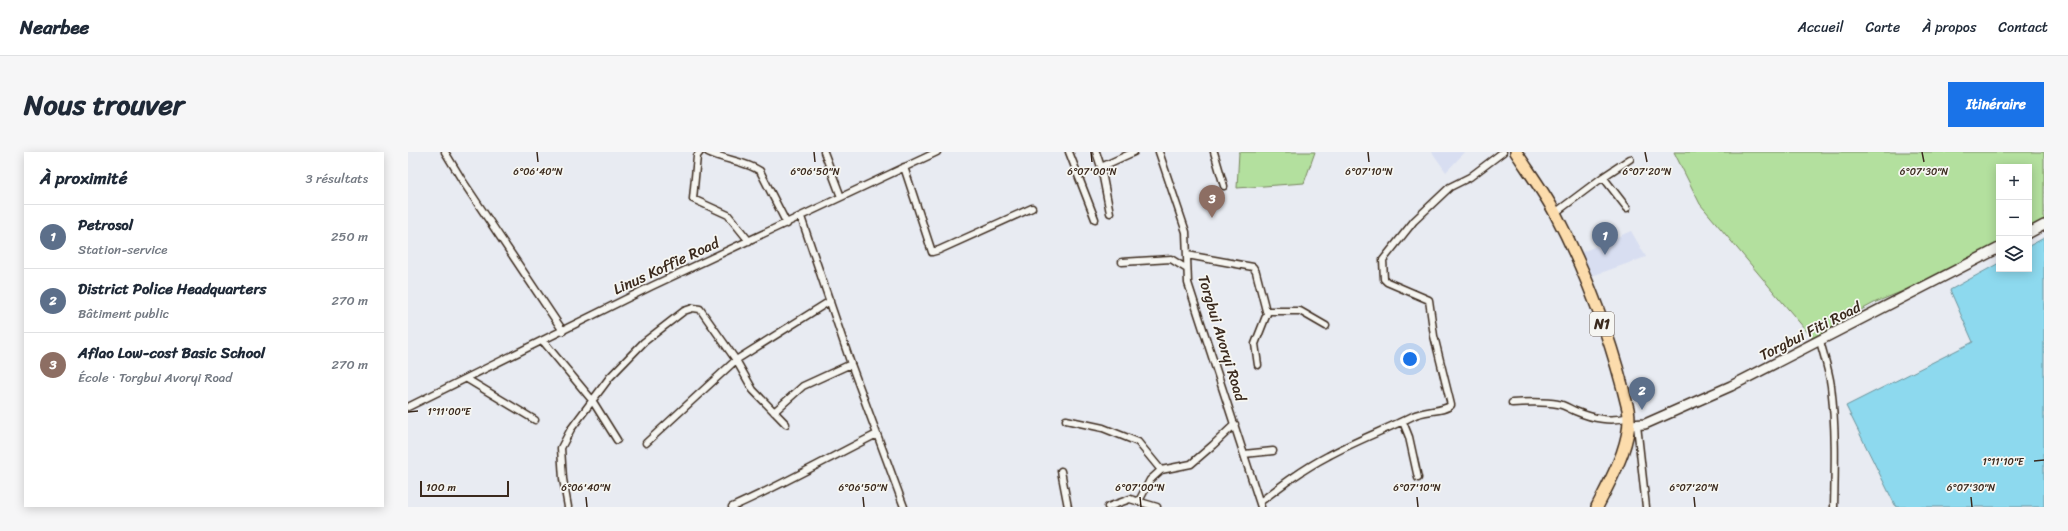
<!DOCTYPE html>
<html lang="fr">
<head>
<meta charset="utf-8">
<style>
  :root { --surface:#fff; --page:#f6f6f7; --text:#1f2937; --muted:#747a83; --line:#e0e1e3; --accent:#1a73e8 }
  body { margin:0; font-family:Sriracha,sans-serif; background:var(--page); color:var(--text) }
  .controls { position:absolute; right:12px; top:12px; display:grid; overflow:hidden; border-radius:0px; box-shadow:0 2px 10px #0003 }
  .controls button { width:36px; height:36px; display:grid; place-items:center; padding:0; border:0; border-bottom:1px solid var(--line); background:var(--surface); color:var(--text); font:20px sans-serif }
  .scale { position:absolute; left:12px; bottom:10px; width:89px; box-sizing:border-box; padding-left:4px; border:2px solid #3b2a1e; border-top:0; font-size:11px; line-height:14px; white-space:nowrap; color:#3b2a1e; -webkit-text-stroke:3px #f6f6f2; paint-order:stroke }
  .you { position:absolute; left:1002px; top:207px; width:14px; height:14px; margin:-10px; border:3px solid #fff; border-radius:50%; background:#1a73e8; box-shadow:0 0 0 6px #1a73e833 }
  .badge { display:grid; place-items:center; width:26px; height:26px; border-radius:50%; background:var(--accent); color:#fff; font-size:13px; font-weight:700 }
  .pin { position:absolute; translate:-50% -33px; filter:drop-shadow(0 1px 2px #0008) }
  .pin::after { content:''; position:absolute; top:21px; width:14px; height:12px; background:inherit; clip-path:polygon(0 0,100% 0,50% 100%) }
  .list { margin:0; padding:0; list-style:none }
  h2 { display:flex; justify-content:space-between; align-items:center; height:52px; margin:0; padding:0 16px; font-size:17px }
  h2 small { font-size:13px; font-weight:400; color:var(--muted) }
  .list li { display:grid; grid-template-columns:26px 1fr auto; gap:12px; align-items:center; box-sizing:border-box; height:64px; padding:0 16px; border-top:1px solid var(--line) }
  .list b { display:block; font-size:15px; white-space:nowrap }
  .list p { margin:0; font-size:13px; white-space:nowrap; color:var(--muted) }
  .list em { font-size:13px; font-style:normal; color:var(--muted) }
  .icon { flex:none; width:22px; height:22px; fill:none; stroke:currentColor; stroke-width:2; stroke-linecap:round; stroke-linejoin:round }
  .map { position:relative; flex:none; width:1636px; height:355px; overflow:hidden; border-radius:0px }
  header { display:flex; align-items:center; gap:24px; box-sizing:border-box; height:56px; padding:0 20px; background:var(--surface); border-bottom:1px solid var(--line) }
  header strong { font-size:19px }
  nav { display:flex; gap:22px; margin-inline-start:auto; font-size:14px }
  .intro { display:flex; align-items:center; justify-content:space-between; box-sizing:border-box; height:96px; padding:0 24px }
  h1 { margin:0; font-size:28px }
  .button { padding:10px 18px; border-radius:0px; background:var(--accent); color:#fff; font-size:14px; font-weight:700 }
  main { display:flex; gap:24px; padding:0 24px }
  aside { flex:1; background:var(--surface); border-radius:0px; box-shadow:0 2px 10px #0003 }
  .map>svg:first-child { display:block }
  .built { fill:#d8def1 }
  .green { fill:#b3e09e; stroke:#77855e }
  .water { fill:#8dd9ee; stroke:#6c939b }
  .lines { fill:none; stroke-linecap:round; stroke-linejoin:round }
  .street-casing { stroke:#3b2a1e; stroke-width:9 }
  .secondary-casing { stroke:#3b2a1e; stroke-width:12 }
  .highway-casing { stroke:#3b2a1e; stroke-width:14 }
  .street { stroke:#f6f6f2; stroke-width:6 }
  .secondary { stroke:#f6f6f2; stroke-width:9 }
  .highway { stroke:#fcdcac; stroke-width:11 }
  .ticks { fill:none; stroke:#3b2a1e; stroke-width:1.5 }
  .labels { text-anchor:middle; stroke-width:3.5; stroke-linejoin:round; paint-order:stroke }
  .shield { fill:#f6f6f2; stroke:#73675e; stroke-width:1 }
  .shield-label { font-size:14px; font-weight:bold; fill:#3b2a1e }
  .street-label { font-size:15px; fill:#3b2a1e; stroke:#f6f6f2 }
  .ticks-label { font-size:10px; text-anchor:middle; fill:#3b2a1e; stroke:#f6f6f2; stroke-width:3.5; stroke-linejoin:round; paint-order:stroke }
</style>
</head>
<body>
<header>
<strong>Nearbee</strong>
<nav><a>Accueil</a><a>Carte</a><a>À propos</a><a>Contact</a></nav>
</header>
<div class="intro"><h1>Nous trouver</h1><a class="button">Itinéraire</a></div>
<main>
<aside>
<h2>À proximité<small>3 résultats</small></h2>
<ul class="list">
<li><span class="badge" style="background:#5c6f8a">1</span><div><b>Petrosol</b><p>Station-service</p></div><em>250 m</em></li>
<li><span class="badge" style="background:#5c6f8a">2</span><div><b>District Police Headquarters</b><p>Bâtiment public</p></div><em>270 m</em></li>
<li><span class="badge" style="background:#8d6e63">3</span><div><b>Aflao Low-cost Basic School</b><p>École · Torgbui Avoryi Road</p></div><em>270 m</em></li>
</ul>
</aside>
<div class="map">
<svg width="1636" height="355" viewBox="0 0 1636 355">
  <rect width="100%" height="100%" fill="#e8ebf2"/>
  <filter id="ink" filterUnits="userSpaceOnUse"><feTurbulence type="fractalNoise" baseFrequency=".025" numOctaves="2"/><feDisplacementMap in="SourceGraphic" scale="8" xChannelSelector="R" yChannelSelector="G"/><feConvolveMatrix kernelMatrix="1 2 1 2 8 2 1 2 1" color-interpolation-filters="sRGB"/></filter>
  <g filter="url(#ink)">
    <path class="built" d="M 1024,0 L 1057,0 L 1038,20 Z
      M 1223,79 L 1238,105 L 1181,125 L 1172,101 Z"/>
    <path class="green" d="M 831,0 L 907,0 L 896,31 L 829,36 Z
      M 1266,0 L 1636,0 L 1636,70 L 1621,77 L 1621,15 L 1591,15 L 1591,92 L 1500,137 L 1468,150 L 1438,166 L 1407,189 L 1292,52 Z"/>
    <path class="water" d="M 1636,86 L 1636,355 L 1488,355 L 1438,254 L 1565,190 L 1542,138 L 1591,111 L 1591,117 L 1621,117 L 1621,94 Z"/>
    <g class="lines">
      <defs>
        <path id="street" d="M 37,0 L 54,28 L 155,179
          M 292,0 L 289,4 L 285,47 L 320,63 L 341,89
          M 300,0 C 316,8 338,9 352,19 L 379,72
          M 416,0 L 433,45
          M 661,0 L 687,67
          M 688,0 L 693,15 L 702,61
          M 751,0 L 778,80 L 780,131 L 853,355
          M 806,0 L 816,34
          M 496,15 L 524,100 L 531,98 L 624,56
          M 693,15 L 726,0
          M 1195,25 L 1219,56
          M 1147,61 L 1195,25 L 1222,7
          M 393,65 L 443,212 L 496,355
          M 779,103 L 845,115 L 848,120 L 858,159 L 892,159 L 918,174
          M 714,110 L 763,107 L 779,117
          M 135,189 L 184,248 L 209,288
          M 1412,189 C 1416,204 1421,219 1423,234 C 1428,274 1427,315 1426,355
          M 850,213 L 847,192 L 860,159
          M 59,227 L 127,268
          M 1104,251 C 1119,250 1135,249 1150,252 C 1156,253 1162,257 1167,259 C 1186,267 1202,270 1222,265
          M 0,255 L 244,134 L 529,0
          M 366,260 L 395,234 L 443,212
          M 658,268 L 695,276 L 730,290 L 753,318 L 783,312 L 805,293 L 827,272
          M 995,270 L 1001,285 L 1010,326
          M 1229,273 L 1238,355
          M 238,291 L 328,208 L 422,149
          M 836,302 L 865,299
          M 653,319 L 660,355
          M 731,349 L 742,328 L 753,318
          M 852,350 C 874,333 895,317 920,304 C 947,289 977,278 1005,264 C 1016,258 1036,260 1043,253 L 1026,184 L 1021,148 L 979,130 L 976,127 L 975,108 L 1006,69 L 1042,35 L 1062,25 L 1095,0
          M 160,355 L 155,327 L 153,296 L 163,277 L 202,225 L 236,190 L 276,159 L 285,156 L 292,157 L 328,208 L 345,238 L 378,272
          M 324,355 C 374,333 421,306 469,282
          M 700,355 L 722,347 L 749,355"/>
        <path id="secondary" d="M 1621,81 L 1636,73
          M 1221,273 L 1237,272 L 1323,234 L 1591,96"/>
        <path id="highway" d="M 1108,0 C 1121,20 1136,40 1147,61 C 1179,122 1204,190 1220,257 C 1226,288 1203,327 1189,355"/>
      </defs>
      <use href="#street" class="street-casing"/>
      <use href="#secondary" class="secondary-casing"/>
      <use href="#highway" class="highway-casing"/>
      <use href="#street" class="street"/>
      <use href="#secondary" class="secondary"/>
      <use href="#highway" class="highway"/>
    </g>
  </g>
  <path class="ticks" d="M 129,0 L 130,10M 406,0 L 407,10M 683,0 L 684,10M 960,0 L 961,10M 1237,0 L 1239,10M 1514,0 L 1516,10M 0,260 L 10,259M 1626,309 L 1636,308M 178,345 L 179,355M 455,345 L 456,355M 732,345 L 733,355M 1009,345 L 1010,355M 1286,345 L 1287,355M 1563,345 L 1564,355"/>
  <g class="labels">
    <rect class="shield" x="1182" y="160" width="24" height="24" rx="3"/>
    <g class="shield-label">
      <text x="1194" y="177">N1</text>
    </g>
    <g class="street-label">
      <text transform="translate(258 114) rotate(-25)" y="5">Linus Koffie Road</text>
      <text transform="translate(1402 179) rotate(-27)" y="5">Torgbui Fiti Road</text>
      <text transform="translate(814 186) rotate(73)" y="5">Torgbui Avoryi Road</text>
    </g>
  </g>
  <g class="ticks-label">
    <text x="130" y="23">6°06'40"N</text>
    <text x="407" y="23">6°06'50"N</text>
    <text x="684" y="23">6°07'00"N</text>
    <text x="961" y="23">6°07'10"N</text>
    <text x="1239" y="23">6°07'20"N</text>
    <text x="1516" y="23">6°07'30"N</text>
    <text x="41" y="263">1°11'00"E</text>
    <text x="1595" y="313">1°11'10"E</text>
    <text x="178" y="339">6°06'40"N</text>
    <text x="455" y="339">6°06'50"N</text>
    <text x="732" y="339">6°07'00"N</text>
    <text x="1009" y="339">6°07'10"N</text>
    <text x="1286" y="339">6°07'20"N</text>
    <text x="1563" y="339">6°07'30"N</text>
  </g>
</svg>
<div class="controls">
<button>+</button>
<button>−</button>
<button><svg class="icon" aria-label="layers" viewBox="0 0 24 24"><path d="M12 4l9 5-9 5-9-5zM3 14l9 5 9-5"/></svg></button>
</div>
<div class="scale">100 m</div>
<div class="you"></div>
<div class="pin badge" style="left:1197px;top:103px;background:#5c6f8a">1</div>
<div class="pin badge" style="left:1234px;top:258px;background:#5c6f8a">2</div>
<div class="pin badge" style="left:804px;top:66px;background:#8d6e63">3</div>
</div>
</main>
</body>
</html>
